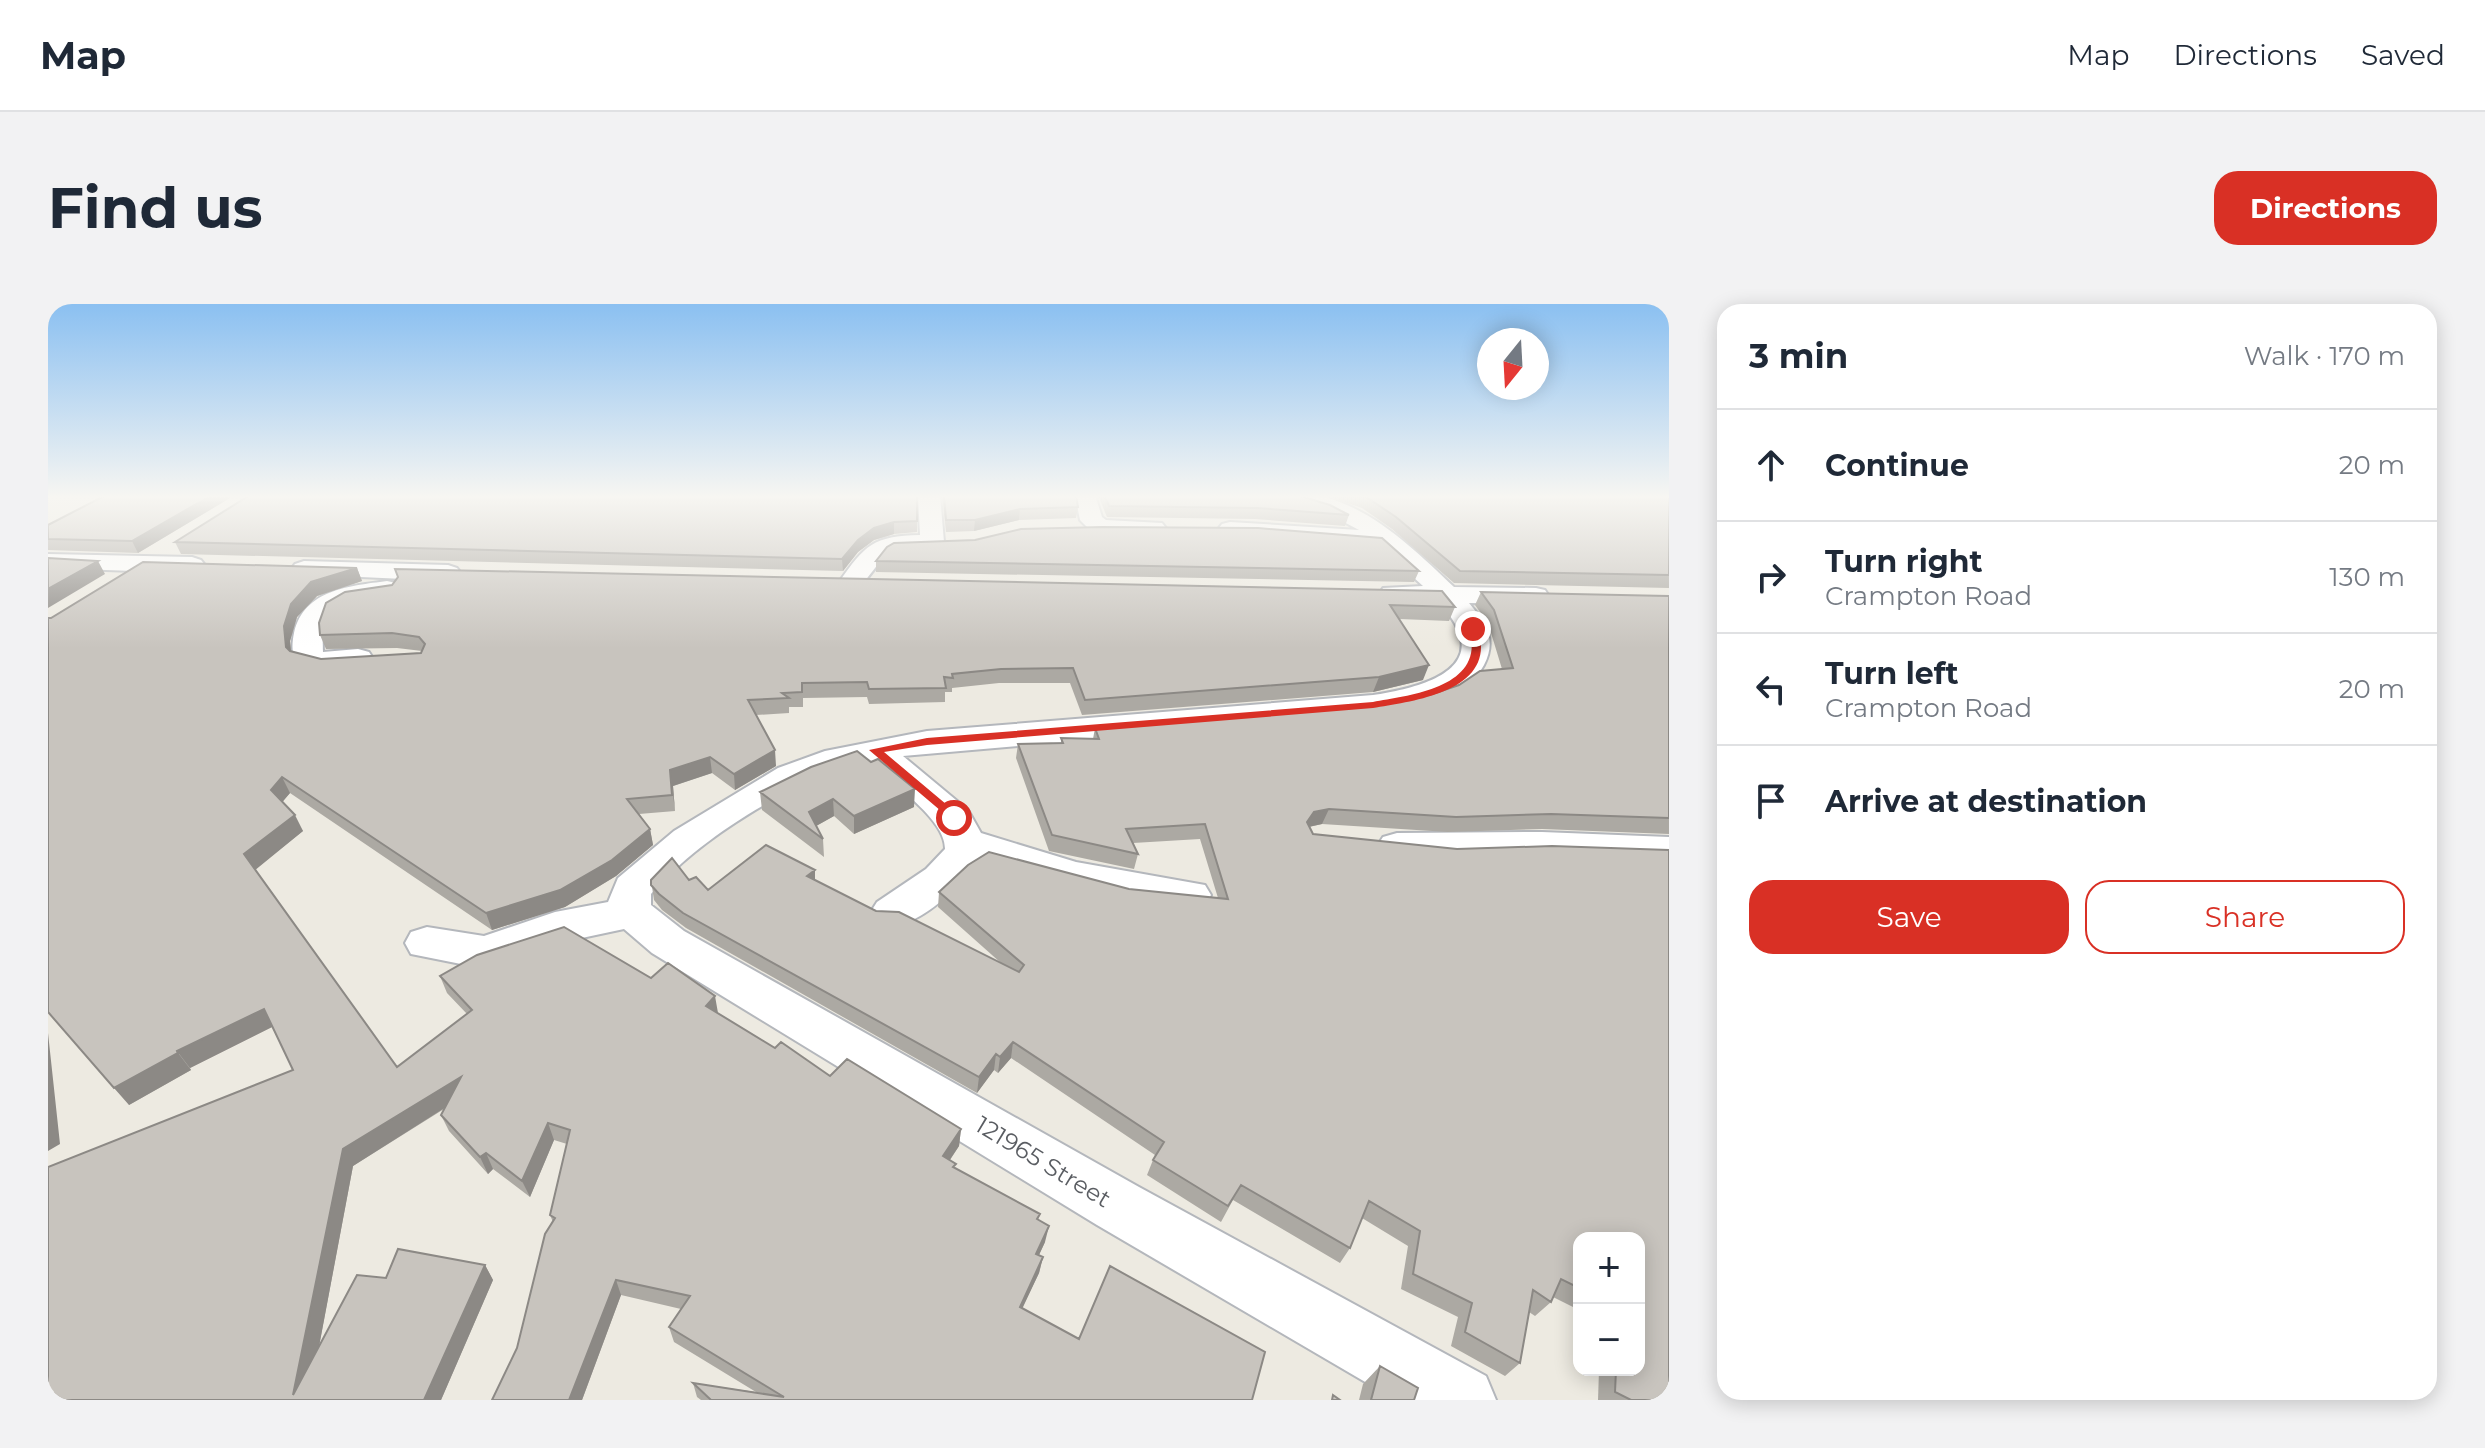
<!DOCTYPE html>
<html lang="en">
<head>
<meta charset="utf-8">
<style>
  :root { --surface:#fff; --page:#f2f2f3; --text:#1f2937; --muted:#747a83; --line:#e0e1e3; --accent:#d93025 }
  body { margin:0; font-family:Montserrat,sans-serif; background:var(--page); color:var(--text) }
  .controls { position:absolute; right:24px; bottom:24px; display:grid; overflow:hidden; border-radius:16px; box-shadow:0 4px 20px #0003 }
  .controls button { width:72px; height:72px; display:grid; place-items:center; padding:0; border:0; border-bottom:2px solid var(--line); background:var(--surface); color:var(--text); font:40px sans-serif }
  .compass { position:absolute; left:1429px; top:24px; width:72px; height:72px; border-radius:50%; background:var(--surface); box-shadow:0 4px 20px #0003; rotate:198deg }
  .stop { position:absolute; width:24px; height:24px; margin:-18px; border:6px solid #d93025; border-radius:50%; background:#fff }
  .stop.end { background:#d93025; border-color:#fff; box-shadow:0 2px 8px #0008 }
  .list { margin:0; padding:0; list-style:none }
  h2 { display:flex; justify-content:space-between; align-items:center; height:104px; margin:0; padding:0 32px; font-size:34px }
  h2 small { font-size:26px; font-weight:400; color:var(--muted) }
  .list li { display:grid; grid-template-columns:52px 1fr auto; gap:24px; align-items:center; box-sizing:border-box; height:112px; padding:0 32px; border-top:2px solid var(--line) }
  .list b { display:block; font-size:30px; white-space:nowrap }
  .list p { margin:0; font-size:26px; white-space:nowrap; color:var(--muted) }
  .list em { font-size:26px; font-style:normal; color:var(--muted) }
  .actions { display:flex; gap:16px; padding:24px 32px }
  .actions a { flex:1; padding:18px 0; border:2px solid var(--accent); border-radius:24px; text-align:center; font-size:28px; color:var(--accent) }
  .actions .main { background:var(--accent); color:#fff }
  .icon { flex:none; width:44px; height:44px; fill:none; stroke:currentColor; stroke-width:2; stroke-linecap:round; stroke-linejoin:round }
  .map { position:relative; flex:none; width:1621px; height:1096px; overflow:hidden; border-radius:24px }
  header { display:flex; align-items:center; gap:48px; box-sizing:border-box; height:112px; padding:0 40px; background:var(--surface); border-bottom:2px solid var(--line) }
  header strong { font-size:38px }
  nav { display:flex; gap:44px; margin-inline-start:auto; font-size:28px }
  .intro { display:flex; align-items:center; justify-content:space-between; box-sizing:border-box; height:192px; padding:0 48px }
  h1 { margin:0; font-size:56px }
  .button { padding:20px 36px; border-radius:24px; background:var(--accent); color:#fff; font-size:28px; font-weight:700 }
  main { display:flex; gap:48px; padding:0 48px }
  aside { flex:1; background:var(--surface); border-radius:24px; box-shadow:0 4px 20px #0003 }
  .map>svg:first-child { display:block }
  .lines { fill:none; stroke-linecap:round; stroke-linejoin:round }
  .minor-casing { stroke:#b4b7bc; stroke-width:4 }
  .minor { fill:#fff; fill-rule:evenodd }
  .wall { fill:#aca9a3 }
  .shaded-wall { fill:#8c8985 }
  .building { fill:#c8c4be; stroke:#8c8985; stroke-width:2 }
  .route { fill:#d93025 }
  .labels { text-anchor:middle; stroke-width:6; stroke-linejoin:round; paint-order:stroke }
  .near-street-label { font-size:24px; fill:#5a5d62; stroke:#fff }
</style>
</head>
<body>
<header>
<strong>Map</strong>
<nav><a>Map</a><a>Directions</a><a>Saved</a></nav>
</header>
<div class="intro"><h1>Find us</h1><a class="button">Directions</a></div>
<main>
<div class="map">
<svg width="1621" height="1096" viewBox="0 0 1621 1096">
  <rect width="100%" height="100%" fill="#edeae1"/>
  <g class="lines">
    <defs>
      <path id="minor" d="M 870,191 L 892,191 L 896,238 L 892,243 C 841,256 850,231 813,283 L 795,283 L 791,278 C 817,241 825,232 872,231 Z
        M 1027,191 L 1047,191 L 1054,213 L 1058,216 L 1114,219 L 1118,224 L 1114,229 L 1106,231 L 1044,228 L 1032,216 Z
        M 1236,191 C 1248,191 1261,189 1273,192 C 1326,205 1368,247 1406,283 L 1488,284 L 1497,286 L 1501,292 L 1497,298 L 1488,300 L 1421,299 C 1438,319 1449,336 1436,361 C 1415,401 1365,404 1325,411 L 855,452 L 920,506 L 933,529 L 1028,558 L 1157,581 L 1163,591 L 1157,601 C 1109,615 981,574 931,557 C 909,584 867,631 829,620 L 822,609 L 829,598 L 878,565 L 897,545 C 898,515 842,478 820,458 C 748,474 651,534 603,590 L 603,601 L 636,627 L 1091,883 L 1438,1072 L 1448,1096 L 1348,1096 L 1049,921 L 604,649 L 576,625 L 515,638 L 438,665 L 363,650 L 357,639 L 363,628 L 379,623 L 436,632 L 507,608 L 560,598 L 570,574 L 626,527 L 730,464 L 777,447 L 879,427 L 1325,391 C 1379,383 1451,362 1391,299 L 1335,296 L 1331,290 L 1335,284 L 1375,282 L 1331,242 L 1182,232 L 1174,230 L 1170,225 L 1174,220 L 1182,218 L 1311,226 L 1279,209 L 1238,196 Z
        M 0,250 L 144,253 L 153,256 L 157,261 L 153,266 L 144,269 L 0,264 Z
        M 256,257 L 400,261 L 409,264 L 413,269 L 409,274 L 400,277 L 247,270 L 243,265 L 247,260 Z
        M 339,277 L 348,279 L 352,285 L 348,291 C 307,301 272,292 275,348 L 310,345 L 321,348 L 325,354 L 321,360 L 279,367 L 249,359 C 243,351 244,339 246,329 C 256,285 302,282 339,277 Z
        M 1494,528 L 1621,533 L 1621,559 C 1578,557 1534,553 1490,554 C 1440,555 1384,564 1335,551 L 1329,542 L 1335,533 L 1349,529 Z"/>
    </defs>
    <use href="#minor" class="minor-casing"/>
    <use href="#minor" class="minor"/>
  </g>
  <path class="wall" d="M 58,191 L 187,191 L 90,249 L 0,246 L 0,221 Z
    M 894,191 L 1028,191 L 1030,203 L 1028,214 L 971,216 L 926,227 L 898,228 Z
    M 1050,191 L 1249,191 L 1301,211 L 1297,222 L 1207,215 L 1059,213 Z
    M 1276,191 L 1621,191 L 1621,284 L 1406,279 L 1344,225 L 1314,204 Z
    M 869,217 L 869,228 L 846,230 L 826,236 L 810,248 L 795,267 L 133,250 L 127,238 Z
    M 828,257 L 1371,267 L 1366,278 L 828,268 Z
    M 309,264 L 314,277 L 269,292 L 249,313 L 242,337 L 243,348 L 273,355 L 373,349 L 374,347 L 349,344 L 278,345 L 272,331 L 344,281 L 350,274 L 347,265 L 1407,303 L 1401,317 L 1352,315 L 1375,376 L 1325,388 L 1034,411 L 1022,379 L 951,379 L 904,384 L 904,388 L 897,388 L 897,398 L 821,400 L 819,393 L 755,394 L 755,403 L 741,403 L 741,409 L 708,411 L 728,462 L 687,486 L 664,469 L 625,482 L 627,507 L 591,510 L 602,525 L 605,541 L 568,572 L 517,603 L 444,626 L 242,489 L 234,498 L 255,527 L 207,565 L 349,763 L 419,710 L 399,689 L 392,672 L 603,674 L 670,709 L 727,744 L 782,772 L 913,825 L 911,842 L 902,856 L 907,864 L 992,910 L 990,916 L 997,938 L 991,951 L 995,953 L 991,969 L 974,1004 L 1031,1035 L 1204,1096 L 653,1096 L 649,1093 L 645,1079 L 708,1088 L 626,1038 L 621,1023 L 633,1005 L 573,991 L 534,1096 L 444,1096 L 469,1044 L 505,918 L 502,911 L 519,840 L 506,836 L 482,893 L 445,865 L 440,870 L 401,827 L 393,811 L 396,805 L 305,862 L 271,1042 L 338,974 L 437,961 L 445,976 L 393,1096 L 0,1096 L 245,766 L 224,723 L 142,764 L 143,766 L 81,801 L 0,314 Z
    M 1433,288 L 1621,292 L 1621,530 L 1494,525 L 1400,528 L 1274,520 L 1261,523 L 1265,530 L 1409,545 L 1504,542 L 1621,546 L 1621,1096 L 1550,1096 L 1551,1066 L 1591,1066 L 1591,934 L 1531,934 L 1531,1006 L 1505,993 L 1503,998 L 1487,1012 L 1481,1008 L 1472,1059 L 1457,1072 L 1403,1042 L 1410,1013 L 1353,985 L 1360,942 L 1314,914 L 1302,944 L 1292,959 L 1185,896 L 1173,918 L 1099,871 L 1107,851 L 963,754 L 950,769 L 946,766 L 929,789 L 638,624 L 614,606 L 606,596 L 603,576 L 624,554 L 641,576 L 648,573 L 660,586 L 718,541 L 767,566 L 767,576 L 828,607 L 851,608 L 953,659 L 890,603 L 891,588 L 920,561 L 941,548 L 1081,585 L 1170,594 L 1152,535 L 1085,539 L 1090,550 L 1086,565 L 1001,547 L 968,454 L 970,440 L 1013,439 L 1013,434 L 1045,435 L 1047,424 L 1331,400 L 1381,391 L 1411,381 L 1432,367 L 1454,365 L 1440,319 L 1427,301 Z
    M 712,488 L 866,503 L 806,530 L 786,512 L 768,522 L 775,535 L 776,553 L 714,506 Z
    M 1332,1062 L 1366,1096 L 1311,1096 L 1315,1080 Z"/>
  <path class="shaded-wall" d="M 164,191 L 187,191 L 90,249 L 84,237 Z
    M 972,205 L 971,216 L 926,227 L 927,216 Z
    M 846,218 L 846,230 L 826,236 L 810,248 L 795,267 L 794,255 L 810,236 L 826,224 Z
    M 50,257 L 57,270 L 0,304 L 0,285 Z
    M 309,264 L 314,277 L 269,292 L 249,313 L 242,337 L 244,357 L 238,343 L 236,322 L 243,300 L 263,278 Z
    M 1381,361 L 1375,376 L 1325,388 L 1331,373 Z
    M 727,446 L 728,462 L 687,486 L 686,470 Z
    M 662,453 L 664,469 L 625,482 L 627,507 L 622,466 Z
    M 234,473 L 242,489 L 231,502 L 223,486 Z
    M 867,485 L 866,503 L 806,530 L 806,512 Z
    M 785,495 L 786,512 L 761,526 L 761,508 Z
    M 1281,505 L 1274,520 L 1260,523 L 1259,518 L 1266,508 Z
    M 247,511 L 255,527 L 206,567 L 196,550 Z
    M 602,525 L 605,541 L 568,572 L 517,603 L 444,626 L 438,609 Z
    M 767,566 L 767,581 L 759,572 Z
    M 667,692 L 670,709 L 658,702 Z
    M 216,705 L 226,722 L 142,764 L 129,747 Z
    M 0,729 L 12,840 L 0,847 Z
    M 965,738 L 963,754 L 950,769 L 952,753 Z
    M 130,749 L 143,766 L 81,801 L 66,784 Z
    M 948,750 L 946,766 L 929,789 L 931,773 Z
    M 413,773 L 420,789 L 305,862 L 261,1096 L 245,1091 L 295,845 Z
    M 500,819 L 506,836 L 482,893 L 474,877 Z
    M 913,825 L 911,842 L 893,869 L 895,852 Z
    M 438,849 L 445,865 L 440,870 L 432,853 Z
    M 1001,922 L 997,938 L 984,966 L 988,950 Z
    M 995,953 L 991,969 L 968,1018 L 972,1003 Z
    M 437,961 L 445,976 L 393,1096 L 376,1096 Z
    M 568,976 L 573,991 L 534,1096 L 521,1096 Z"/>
  <path class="building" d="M 58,191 L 164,191 L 84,237 L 0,235 L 0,221 Z
    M 202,191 L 869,191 L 869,217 L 846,218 L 826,224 L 810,236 L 794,255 L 127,238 Z
    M 896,191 L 1028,191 L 1030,203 L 972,205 L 927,216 L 898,216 Z
    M 1056,191 L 1249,191 L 1282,201 L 1301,211 L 1210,204 L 1061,202 Z
    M 1310,191 L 1621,191 L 1621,271 L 1412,267 L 1348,213 L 1318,193 Z
    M 1054,223 L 1210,224 L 1334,234 L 1371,267 L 828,257 L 839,243 L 846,239 L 927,236 L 973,225 Z
    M 0,254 L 50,257 L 0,285 Z
    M 95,258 L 309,264 L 263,278 L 243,300 L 236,322 L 238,343 L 242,347 L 273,355 L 373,349 L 377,340 L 371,333 L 344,329 L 272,331 L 271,319 L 278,299 L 297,288 L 344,281 L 350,273 L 347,265 L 1394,287 L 1407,303 L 1342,301 L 1381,361 L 1331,373 L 1037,396 L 1025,364 L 953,365 L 904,370 L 905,374 L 896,373 L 898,384 L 821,385 L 819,378 L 754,379 L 754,388 L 734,389 L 741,394 L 700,396 L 727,446 L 686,470 L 662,453 L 622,466 L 624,491 L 579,495 L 602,525 L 564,556 L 512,586 L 438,609 L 234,473 L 223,486 L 247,511 L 196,550 L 349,763 L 424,706 L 392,672 L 429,651 L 516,623 L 603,674 L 620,659 L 667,692 L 658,702 L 727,744 L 733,738 L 782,772 L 799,755 L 913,825 L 895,852 L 908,860 L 905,863 L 992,910 L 989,915 L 1001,922 L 988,950 L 995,953 L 972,1003 L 1031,1035 L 1062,962 L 1217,1048 L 1204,1096 L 663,1096 L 645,1079 L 736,1093 L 621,1023 L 642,992 L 568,976 L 521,1096 L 444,1096 L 469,1044 L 497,930 L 507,914 L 502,911 L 522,826 L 500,819 L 474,877 L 438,849 L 432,853 L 393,811 L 413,773 L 295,845 L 245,1091 L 309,971 L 338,974 L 350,945 L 437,961 L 376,1096 L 0,1096 L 0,863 L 245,766 L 216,705 L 129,747 L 130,749 L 66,784 L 0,708 L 0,314 L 3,314 Z
    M 1433,288 L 1621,292 L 1621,514 L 1503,510 L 1408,513 L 1281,505 L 1266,508 L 1259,518 L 1265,530 L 1409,545 L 1504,542 L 1621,546 L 1621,1096 L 1583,1096 L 1567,1088 L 1568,1066 L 1591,1066 L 1591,934 L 1531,934 L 1531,984 L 1513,975 L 1503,998 L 1485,986 L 1472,1059 L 1417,1028 L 1424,999 L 1365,970 L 1372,927 L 1321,897 L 1302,944 L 1193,881 L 1180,902 L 1105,856 L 1116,838 L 965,738 L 952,753 L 948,750 L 931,773 L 635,609 L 611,590 L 603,581 L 603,576 L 624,554 L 641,576 L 648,573 L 660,586 L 718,541 L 767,566 L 759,572 L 828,607 L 851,608 L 971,668 L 976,661 L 891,588 L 920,561 L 941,548 L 1081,585 L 1180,595 L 1157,520 L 1078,525 L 1090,550 L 1004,531 L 970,440 L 1015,439 L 1013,434 L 1051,435 L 1047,424 L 1331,400 L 1381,391 L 1411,381 L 1432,367 L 1465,364 L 1446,306 Z
    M 809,447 L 823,458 L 830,455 L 867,485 L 806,512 L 785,495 L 761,508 L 775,535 L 712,488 L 763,463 Z
    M 1332,1062 L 1370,1084 L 1366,1096 L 1323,1096 Z
    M 1285,1091 L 1292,1096 L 1284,1096 Z"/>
  <linearGradient id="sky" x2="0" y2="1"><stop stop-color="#8bc0f1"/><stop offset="0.56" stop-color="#f7f6f2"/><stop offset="1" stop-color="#f7f6f2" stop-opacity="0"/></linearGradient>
  <rect width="1621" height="344" fill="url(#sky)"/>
  <path class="route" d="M 1425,322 L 1430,325 C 1450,387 1366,397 1325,404 L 879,441 L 836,448 L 911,511 L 912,514 L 906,518 L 821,446 L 879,434 L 1325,398 C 1364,391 1439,383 1421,325 Z"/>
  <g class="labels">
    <g class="near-street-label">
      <text transform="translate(995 858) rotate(31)" y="8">121965 Street</text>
    </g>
  </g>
</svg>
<div class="controls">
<button>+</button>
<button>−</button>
</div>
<svg class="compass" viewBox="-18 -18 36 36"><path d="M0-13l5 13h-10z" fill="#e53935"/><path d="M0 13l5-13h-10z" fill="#747a83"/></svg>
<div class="stop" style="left:906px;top:514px"></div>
<div class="stop end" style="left:1425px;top:325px"></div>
</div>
<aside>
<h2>3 min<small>Walk · 170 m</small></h2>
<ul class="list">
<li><svg class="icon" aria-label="ahead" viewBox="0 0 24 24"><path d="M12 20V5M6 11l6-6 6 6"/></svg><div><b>Continue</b></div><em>20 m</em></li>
<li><svg class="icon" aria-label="right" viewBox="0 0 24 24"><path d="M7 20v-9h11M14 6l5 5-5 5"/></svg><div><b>Turn right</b><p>Crampton Road</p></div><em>130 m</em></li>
<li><svg class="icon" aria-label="left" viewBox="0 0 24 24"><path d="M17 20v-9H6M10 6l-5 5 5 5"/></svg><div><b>Turn left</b><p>Crampton Road</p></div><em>20 m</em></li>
<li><svg class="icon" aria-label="arrive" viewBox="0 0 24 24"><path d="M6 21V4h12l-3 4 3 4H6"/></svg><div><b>Arrive at destination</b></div></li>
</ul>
<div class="actions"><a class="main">Save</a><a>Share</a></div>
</aside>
</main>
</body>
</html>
